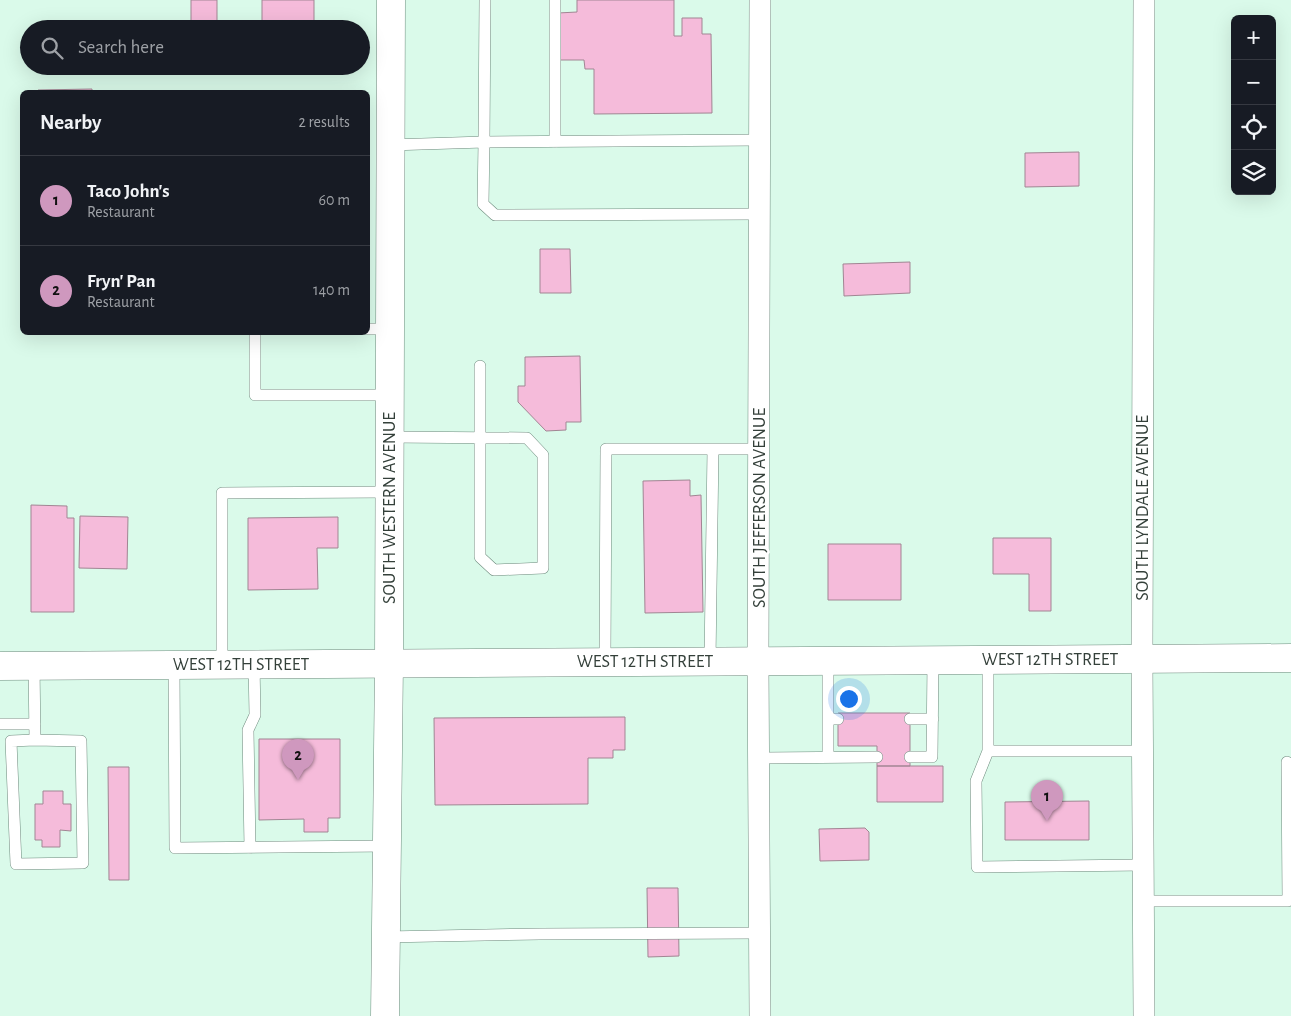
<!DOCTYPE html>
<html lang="en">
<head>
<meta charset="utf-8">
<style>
  :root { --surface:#171b24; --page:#242831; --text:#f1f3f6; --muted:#9ea1a6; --line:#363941; --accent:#cf98be }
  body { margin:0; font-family:"Alegreya Sans",sans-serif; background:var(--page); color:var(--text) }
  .controls { position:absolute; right:15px; top:15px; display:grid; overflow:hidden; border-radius:8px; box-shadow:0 5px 20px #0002 }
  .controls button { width:45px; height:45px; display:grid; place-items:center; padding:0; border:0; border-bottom:1px solid var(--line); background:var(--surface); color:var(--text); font:25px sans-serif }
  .you { position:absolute; left:848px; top:698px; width:18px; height:18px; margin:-12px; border:4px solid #fff; border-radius:50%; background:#1a73e8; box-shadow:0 0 0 8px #1a73e833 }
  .badge { display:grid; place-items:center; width:32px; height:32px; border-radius:50%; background:var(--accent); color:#111; font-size:16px; font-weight:700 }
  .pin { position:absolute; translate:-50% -41px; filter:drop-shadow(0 1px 2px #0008) }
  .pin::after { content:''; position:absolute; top:26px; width:18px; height:15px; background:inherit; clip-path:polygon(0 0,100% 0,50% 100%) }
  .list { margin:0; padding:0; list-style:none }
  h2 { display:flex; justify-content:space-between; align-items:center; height:65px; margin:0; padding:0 20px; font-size:21px }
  h2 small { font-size:16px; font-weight:400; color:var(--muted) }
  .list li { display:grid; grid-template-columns:32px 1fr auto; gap:15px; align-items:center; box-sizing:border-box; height:90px; padding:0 20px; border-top:1px solid var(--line) }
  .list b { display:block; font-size:19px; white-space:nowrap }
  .list p { margin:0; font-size:16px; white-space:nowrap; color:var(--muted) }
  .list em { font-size:16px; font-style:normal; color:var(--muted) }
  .icon { flex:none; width:28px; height:28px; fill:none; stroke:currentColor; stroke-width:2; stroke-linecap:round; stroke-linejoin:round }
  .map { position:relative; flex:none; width:1291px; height:1016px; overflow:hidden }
  .search { position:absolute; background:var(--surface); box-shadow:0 5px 20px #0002; left:20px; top:20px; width:350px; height:55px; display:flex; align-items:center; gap:12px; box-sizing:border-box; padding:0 18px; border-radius:28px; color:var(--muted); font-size:19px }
  .panel { position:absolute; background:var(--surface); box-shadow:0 5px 20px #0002; left:20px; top:90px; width:350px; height:245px; border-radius:8px }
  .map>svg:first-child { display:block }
  .building { fill:#f5bbda; stroke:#a18593 }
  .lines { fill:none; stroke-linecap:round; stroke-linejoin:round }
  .lane-casing { stroke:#6e8a7d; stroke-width:12 }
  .street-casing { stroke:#6e8a7d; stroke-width:22 }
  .secondary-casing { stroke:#6e8a7d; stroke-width:29 }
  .primary-casing { stroke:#6e8a7d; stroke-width:29 }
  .lane { stroke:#fff; stroke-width:11 }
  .street { stroke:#fff; stroke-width:21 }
  .secondary { stroke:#fff; stroke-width:28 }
  .primary { stroke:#fff; stroke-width:28 }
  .labels { text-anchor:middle; stroke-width:5; stroke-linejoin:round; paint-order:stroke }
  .street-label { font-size:18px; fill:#34403a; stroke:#fff }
</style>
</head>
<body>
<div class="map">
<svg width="1291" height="1016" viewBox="0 0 1291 1016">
  <rect width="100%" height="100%" fill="#dafaea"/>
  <path class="building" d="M 191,0 L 217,0 L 217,29 L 191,29 Z
    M 262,0 L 314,0 L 314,29 L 262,29 Z
    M 577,0 L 674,0 L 674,36 L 682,36 L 682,18 L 702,18 L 702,34 L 711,34 L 712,113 L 594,114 L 594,69 L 585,69 L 584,60 L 559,60 L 558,13 L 577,12 Z
    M 92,89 L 92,92 L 38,92 L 38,90 Z
    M 1079,152 L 1079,186 L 1025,187 L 1025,153 Z
    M 540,249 L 570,249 L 571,293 L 540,293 Z
    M 910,262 L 910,293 L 844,296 L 843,264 Z
    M 580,356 L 581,422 L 566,422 L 566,430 L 546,431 L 518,402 L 518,386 L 525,386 L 525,357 Z
    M 690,480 L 690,496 L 701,495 L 703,612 L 645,613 L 643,481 Z
    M 31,505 L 67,506 L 67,518 L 74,518 L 74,612 L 31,612 Z
    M 80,516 L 128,517 L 127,569 L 79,568 Z
    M 338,517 L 338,548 L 317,548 L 318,589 L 248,590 L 248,518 Z
    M 993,538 L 1051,538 L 1051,611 L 1029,611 L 1029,574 L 993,574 Z
    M 828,544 L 901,544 L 901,600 L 828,600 Z
    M 838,713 L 910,713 L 910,766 L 877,766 L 877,746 L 838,746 Z
    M 625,717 L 625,750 L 613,750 L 613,758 L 588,758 L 588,804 L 435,805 L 434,718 Z
    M 259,739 L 340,739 L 340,818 L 328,818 L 328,832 L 304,832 L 304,819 L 259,820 Z
    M 877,766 L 943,766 L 943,802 L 877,802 Z
    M 108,767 L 129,767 L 129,880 L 109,880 Z
    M 43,791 L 63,791 L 63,804 L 71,804 L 71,831 L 60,830 L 60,847 L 42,847 L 42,840 L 35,840 L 35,804 L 43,804 Z
    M 1089,801 L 1089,840 L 1005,840 L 1005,802 Z
    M 865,828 L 869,832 L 869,860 L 820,861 L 819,829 Z
    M 647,888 L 678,888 L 679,956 L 648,957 Z"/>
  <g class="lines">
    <defs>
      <path id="lane" d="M 555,0 L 555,142
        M 390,145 L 484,142 L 485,0
        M 759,214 L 495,215 L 483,204 L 484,142 L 760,140
        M 368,329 L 390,329
        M 255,332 L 255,395 L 390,395
        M 390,437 L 527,438 L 543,455 L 543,568 L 494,570 L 480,557 L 480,366
        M 988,660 L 988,751 L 1142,751
        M 605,661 L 606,449 L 759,449
        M 710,661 L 713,449
        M 828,661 L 828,719
        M 222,664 L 222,493 L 389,492
        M 34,665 L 35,740 L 11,741 L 16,864 L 83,863 L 81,741 L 35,740
        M 174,665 L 175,848 L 387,846
        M 910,719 L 933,719
        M 0,724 L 35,724
        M 988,751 L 976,781 L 977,867 L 1143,865
        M 828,757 L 828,719 L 838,719
        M 910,757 L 932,757 L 933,660
        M 759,758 L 877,757
        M 250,848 L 248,730 L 255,715 L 254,664
        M 1143,901 L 1288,901 L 1287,762
        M 386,937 L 540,934 L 759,933"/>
      <path id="street" d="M 1144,0 L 1142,659 L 1144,1016
        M 760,1016 L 758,661 L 760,0"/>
      <path id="secondary" d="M 385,1016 L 389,663 L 391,0"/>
      <path id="primary" d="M 0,666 L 1291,658"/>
    </defs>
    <use href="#lane" class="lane-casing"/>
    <use href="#street" class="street-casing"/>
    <use href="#secondary" class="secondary-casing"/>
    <use href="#primary" class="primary-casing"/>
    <use href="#lane" class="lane"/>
    <use href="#street" class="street"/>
    <use href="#secondary" class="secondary"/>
    <use href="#primary" class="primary"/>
  </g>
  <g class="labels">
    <g class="street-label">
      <text transform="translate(389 508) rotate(-90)" y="6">SOUTH WESTERN AVENUE</text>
      <text transform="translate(759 508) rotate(-90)" y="6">SOUTH JEFFERSON AVENUE</text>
      <text transform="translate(1142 508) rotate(-90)" y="6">SOUTH LYNDALE AVENUE</text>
      <text x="1050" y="665">WEST 12TH STREET</text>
      <text x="645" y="667">WEST 12TH STREET</text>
      <text x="241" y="670">WEST 12TH STREET</text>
    </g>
  </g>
</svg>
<div class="controls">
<button>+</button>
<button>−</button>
<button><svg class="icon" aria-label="locate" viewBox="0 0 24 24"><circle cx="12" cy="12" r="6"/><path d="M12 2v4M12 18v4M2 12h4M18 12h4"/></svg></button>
<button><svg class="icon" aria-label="layers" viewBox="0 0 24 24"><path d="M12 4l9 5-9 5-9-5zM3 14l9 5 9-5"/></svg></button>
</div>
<div class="you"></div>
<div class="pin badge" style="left:1047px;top:821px">1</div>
<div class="pin badge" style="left:298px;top:780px">2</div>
<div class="search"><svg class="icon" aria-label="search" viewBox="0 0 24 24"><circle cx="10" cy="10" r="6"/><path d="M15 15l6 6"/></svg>Search here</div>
<section class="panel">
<h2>Nearby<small>2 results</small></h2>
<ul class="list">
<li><span class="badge">1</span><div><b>Taco John's</b><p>Restaurant</p></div><em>60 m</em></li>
<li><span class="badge">2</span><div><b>Fryn' Pan</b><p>Restaurant</p></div><em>140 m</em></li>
</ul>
</section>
</div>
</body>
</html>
